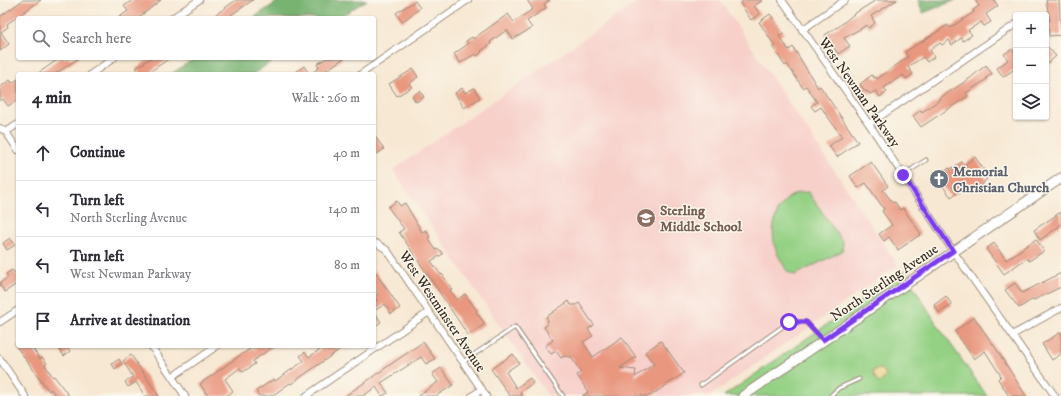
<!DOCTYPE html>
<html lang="en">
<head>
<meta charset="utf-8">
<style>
  :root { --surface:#fff; --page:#f2f2f3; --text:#2b2b33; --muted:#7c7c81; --line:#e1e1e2 }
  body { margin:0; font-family:"IM FELL DW Pica",serif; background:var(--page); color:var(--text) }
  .controls { position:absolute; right:12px; top:12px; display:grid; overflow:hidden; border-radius:4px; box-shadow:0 1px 3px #0004 }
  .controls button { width:36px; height:36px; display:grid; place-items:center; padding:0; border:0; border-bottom:1px solid var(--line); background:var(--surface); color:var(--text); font:20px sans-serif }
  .stop { position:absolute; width:12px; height:12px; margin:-9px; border:3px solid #7c3aed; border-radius:50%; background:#fff }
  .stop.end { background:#7c3aed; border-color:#fff; box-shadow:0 1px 4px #0008 }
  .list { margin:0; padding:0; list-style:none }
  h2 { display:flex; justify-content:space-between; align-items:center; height:52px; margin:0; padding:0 16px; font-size:17px }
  h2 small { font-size:13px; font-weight:400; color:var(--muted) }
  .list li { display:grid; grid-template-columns:26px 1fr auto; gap:12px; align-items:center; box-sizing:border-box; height:56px; padding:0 16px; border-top:1px solid var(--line) }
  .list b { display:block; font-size:15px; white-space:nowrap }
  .list p { margin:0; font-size:13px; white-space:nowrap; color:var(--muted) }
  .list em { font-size:13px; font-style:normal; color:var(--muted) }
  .icon { flex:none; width:22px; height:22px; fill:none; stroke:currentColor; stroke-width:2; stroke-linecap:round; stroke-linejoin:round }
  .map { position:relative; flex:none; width:1061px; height:396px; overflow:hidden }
  .search { position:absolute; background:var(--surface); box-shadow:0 1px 3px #0004; left:16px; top:16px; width:360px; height:44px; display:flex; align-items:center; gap:10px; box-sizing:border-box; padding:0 14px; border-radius:4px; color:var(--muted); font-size:15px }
  .panel { position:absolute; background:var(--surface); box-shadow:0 1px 3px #0004; left:16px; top:72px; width:360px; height:276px; border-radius:4px }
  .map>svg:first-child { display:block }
  .built { fill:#f7d0ca }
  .green { fill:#95d185; stroke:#687e52 }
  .forest { fill:#78b372; stroke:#5a6e48 }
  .sand { fill:#eeda9e; stroke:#94825e }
  .building { fill:#e9977f }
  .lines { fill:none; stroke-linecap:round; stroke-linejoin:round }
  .lane-casing { stroke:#998978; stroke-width:5 }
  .street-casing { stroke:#998978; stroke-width:8 }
  .secondary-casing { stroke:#998978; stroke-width:11 }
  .lane { stroke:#fff; stroke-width:3 }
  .street { stroke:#fff; stroke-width:6 }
  .secondary { stroke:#fff; stroke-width:9 }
  .route { stroke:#7c3aed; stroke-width:5 }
  .labels { text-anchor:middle; stroke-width:3; stroke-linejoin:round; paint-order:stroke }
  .street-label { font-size:14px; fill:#3b2a1e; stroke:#fbf7ec }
  .worship-label { font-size:14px; font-weight:bold; fill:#5b616d; stroke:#fbf7ec; text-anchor:start }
  .education-label { font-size:14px; font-weight:bold; fill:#785e54; stroke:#fbf7ec; text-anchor:start }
</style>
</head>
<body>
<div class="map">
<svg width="1061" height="396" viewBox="0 0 1061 396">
  <rect width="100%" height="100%" fill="#fbf7ec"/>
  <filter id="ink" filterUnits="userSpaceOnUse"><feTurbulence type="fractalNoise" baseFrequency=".025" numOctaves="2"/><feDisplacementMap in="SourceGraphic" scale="8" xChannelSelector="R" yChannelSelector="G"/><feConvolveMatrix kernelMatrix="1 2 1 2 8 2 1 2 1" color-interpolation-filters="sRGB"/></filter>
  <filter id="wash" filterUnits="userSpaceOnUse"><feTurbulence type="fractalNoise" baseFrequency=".012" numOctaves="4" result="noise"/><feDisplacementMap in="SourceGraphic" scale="16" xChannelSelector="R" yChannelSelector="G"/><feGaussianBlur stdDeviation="0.9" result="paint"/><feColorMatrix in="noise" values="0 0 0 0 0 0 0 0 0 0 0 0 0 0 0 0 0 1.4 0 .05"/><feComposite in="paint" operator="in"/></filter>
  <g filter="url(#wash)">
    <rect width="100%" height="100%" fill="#f7e8d3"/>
    <path class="built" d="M 640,0 L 720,0 L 898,265 L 710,396 L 548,396 L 393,170 Z"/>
    <path class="green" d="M 808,192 L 843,242 L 842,251 L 795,275 L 787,271 L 778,255 L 774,244 L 773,229 L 778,210 L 788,198 L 797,193 Z
      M 904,271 L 938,326 L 987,396 L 724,396 Z"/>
    <path class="forest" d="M 280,0 L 367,0 L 338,18 L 253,18 Z
      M 918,0 L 956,0 L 923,13 Z
      M 195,58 L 277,58 L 253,74 L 171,74 Z"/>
    <path class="sand" d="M 881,369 L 886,375 L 881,382 L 878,383 L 873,373 L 874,370 Z"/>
    <g id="blocks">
      <path class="building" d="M 23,0 L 41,0 L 7,24 L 8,27 L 1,32 L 9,44 L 0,51 L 0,15 L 1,16 Z
        M 133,0 L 161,0 L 138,18 L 118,18 L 128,11 L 124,6 Z
        M 236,0 L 253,0 L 231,15 L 233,18 L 211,18 Z
        M 527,0 L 550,0 L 544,4 L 546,8 L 527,21 L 532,28 L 513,39 L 507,30 L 490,42 L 491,44 L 481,51 L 482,52 L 477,56 L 475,54 L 460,63 L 454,54 L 468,44 L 466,41 L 472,37 L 473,39 L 508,14 L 514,22 L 533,9 Z
        M 745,0 L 763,0 L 754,6 L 760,14 L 751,20 L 740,3 Z
        M 876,0 L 897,0 L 871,16 L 875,23 L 869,28 L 867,25 L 844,38 L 850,46 L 838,54 L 825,35 L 837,27 L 837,28 L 854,14 Z
        M 975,0 L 994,0 L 998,6 L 986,14 L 991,22 L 984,26 L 981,22 L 968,30 L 972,35 L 963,41 L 961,38 L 952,45 L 949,40 L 942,45 L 940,43 L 930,50 L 934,57 L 927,62 L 923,57 L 908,67 L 913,74 L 906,79 L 903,75 L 884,88 L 887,92 L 880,97 L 876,91 L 870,94 L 867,91 L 866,92 L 860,84 L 872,75 L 874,78 L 876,77 L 877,79 L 908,57 L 905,52 L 948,25 L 950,28 L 974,12 L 973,10 L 979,6 Z
        M 1046,0 L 1059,0 L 1061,35 L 1049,36 L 1048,21 L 1050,21 Z
        M 415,1 L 420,8 L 402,22 L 396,13 Z
        M 770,14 L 784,34 L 779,36 L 789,50 L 793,47 L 818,88 L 820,86 L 858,142 L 837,157 L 829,146 L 842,137 L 821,107 L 815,111 L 811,106 L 817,102 L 806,86 L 803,88 L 787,64 L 785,66 L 773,47 L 775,46 L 759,22 Z
        M 1046,45 L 1056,56 L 1046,65 Z
        M 1012,49 L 1016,55 L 1016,68 L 1003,77 L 997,68 L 1008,60 L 1004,54 Z
        M 60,58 L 79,58 L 55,74 L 37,74 Z
        M 151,58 L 170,58 L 151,71 L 153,74 L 141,74 L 136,68 Z
        M 327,58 L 344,58 L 321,74 L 310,74 L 319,68 L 317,64 Z
        M 986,65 L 992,74 L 986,78 L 987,79 L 966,93 L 968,96 L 921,127 L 913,116 L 921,110 L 922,112 L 941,99 L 940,98 L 969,79 Z
        M 304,66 L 309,74 L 293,74 Z
        M 413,69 L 418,77 L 409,84 L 412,87 L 397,96 L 389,84 Z
        M 18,79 L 18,100 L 8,106 L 3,99 L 0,101 L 0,87 L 10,80 L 12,83 Z
        M 462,88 L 465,93 L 474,88 L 480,98 L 464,108 L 455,93 Z
        M 420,91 L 424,97 L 416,102 L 412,96 Z
        M 374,135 L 384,149 L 377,154 L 374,149 Z
        M 975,157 L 984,170 L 982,172 L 987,179 L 983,183 L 982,188 L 975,188 L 970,191 L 967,186 L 951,197 L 936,177 L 949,168 L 950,169 L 962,162 L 964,165 Z
        M 871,162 L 888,186 L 883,190 L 893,203 L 895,202 L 900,210 L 903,208 L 921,234 L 898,250 L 889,237 L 884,241 L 879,234 L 892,225 L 882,211 L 884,209 L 866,183 L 858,188 L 850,176 Z
        M 397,201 L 400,206 L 405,203 L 422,232 L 426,230 L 430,237 L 428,238 L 436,250 L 439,249 L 443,254 L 431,261 L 441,275 L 442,274 L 452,289 L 450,290 L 457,300 L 465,294 L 477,311 L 476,312 L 485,324 L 468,335 L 399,232 L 404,229 L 388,207 Z
        M 1061,212 L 1061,225 L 1040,240 L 1034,230 Z
        M 10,238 L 15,245 L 7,250 L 3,243 Z
        M 1036,239 L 1044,251 L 1029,261 L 1027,258 L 1004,274 L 986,249 L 994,243 L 1006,260 Z
        M 12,270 L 18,276 L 18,283 L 5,292 L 0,285 L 0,283 L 8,277 L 6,274 Z
        M 374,270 L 400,308 L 391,314 L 385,304 L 374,311 L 381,322 L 374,327 L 374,302 L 377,300 L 374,297 L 378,294 L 374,288 Z
        M 1061,273 L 1061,287 L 1034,300 L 1033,299 L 1019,308 L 1005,290 L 1015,283 L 1022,293 Z
        M 946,296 L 952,305 L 939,313 L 934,305 Z
        M 569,301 L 571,305 L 576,305 L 579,303 L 594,325 L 588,329 L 593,336 L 583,342 L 593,357 L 622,337 L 636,357 L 620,368 L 636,370 L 635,377 L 654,364 L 645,352 L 661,341 L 684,373 L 650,396 L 582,396 L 588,392 L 577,375 L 581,372 L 571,357 L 564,356 L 561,358 L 556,351 L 551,354 L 545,346 L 553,340 L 544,327 L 547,325 L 548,320 L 546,317 Z
        M 974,317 L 997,350 L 1026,396 L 1009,396 L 998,379 L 1001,376 L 985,351 L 974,359 L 955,331 Z
        M 1061,332 L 1061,354 L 1052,360 L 1042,344 Z
        M 423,342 L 435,359 L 426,364 L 421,357 L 381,383 L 388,393 L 382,396 L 376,387 L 363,396 L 345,396 Z
        M 16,346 L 31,346 L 40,359 L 42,357 L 47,363 L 45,365 L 53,377 L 54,376 L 69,396 L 56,396 L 51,389 L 49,391 Z
        M 63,346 L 66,346 L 70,351 L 64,356 L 59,349 Z
        M 260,346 L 274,346 L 253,361 L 255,364 L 243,372 L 240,368 L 225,379 L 233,391 L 226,396 L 208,396 L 200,384 L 239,356 L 252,348 L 254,350 Z
        M 325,346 L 336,346 L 339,350 L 291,384 L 290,383 L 272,396 L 259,396 L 256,391 L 274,379 L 275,381 L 304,361 L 300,356 L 305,352 L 309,357 Z
        M 513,354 L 519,363 L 506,372 L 516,388 L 530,378 L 533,383 L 520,392 L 522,396 L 510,396 L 491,369 Z
        M 131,355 L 144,374 L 159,396 L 145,396 L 136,382 L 128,387 L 125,382 L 133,377 L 123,361 Z
        M 119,359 L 122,364 L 115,369 L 112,364 Z
        M 441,368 L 453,385 L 436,396 L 418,396 L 438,382 L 432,374 Z"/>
    </g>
  </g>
  <g filter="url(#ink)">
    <use href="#blocks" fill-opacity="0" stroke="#998978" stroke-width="1"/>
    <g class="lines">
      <defs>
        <path id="lane" d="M 903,175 L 926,160
          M 463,362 L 515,327 L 563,396
          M 701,385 L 789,322 L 806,322 L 823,341
          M 830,396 L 839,388 L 859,379"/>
        <path id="street" d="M 782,0 L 869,124 L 953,251 L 1055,396
          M 172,18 L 199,0
          M 802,30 L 845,0
          M 91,74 L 114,58
          M 361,74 L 468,0
          M 869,124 L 1016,24
          M 0,128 L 6,132 L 18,150
          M 6,132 L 18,124
          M 374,243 L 376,243 L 387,250 L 486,396
          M 0,322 L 18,310
          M 1012,335 L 1061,308
          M 151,346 L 185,396
          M 0,359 L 25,396
          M 172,377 L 217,346
          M 306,396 L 429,312
          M 472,396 L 482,389"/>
        <path id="secondary" d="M 743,396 L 1061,178"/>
      </defs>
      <use href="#lane" class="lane-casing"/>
      <use href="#street" class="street-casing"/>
      <use href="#secondary" class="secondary-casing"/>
      <use href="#lane" class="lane"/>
      <use href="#street" class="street"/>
      <use href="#secondary" class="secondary"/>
    </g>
  </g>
  <g class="lines" filter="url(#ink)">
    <path class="route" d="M 789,322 L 806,322 L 823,340 L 953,251 L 903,175"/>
  </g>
  <defs>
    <symbol id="church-disc" viewBox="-11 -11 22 22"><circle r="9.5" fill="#6b7280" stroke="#fbf7ec"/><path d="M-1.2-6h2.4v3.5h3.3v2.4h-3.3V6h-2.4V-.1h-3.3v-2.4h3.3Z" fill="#fff"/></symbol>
    <symbol id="school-disc" viewBox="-11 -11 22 22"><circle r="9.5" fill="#8d6e63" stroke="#fbf7ec"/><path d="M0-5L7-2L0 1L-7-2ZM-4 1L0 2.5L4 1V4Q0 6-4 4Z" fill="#fff"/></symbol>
  </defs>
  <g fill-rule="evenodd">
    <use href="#church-disc" x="928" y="168" width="22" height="22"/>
    <use href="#school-disc" x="635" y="207" width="22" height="22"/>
  </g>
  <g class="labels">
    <g class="street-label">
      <text transform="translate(860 92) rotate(55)" y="5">West Newman Parkway</text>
      <text transform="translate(884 282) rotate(-34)" y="5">North Sterling Avenue</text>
      <text transform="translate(443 311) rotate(56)" y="5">West Westminster Avenue</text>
    </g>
    <g class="worship-label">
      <text x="953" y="176">Memorial<tspan x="953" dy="16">Christian Church</tspan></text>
    </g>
    <g class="education-label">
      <text x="660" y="215">Sterling<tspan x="660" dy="16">Middle School</tspan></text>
    </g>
  </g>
</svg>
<div class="controls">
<button>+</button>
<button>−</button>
<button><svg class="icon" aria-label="layers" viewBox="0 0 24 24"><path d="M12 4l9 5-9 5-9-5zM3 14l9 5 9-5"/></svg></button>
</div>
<div class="stop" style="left:789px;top:322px"></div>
<div class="stop end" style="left:903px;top:175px"></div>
<div class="search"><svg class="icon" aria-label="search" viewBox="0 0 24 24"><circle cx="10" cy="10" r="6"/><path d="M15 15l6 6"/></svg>Search here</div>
<section class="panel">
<h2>4 min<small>Walk · 260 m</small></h2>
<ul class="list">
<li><svg class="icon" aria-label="ahead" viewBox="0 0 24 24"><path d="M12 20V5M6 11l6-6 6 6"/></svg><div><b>Continue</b></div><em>40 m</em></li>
<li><svg class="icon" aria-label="left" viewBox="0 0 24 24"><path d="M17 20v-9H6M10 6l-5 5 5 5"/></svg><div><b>Turn left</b><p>North Sterling Avenue</p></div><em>140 m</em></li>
<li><svg class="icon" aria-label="left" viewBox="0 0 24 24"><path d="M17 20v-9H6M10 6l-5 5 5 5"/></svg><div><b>Turn left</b><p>West Newman Parkway</p></div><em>80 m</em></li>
<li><svg class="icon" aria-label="arrive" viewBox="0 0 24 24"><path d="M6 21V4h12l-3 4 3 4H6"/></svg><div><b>Arrive at destination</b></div></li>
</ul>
</section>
</div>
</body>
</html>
